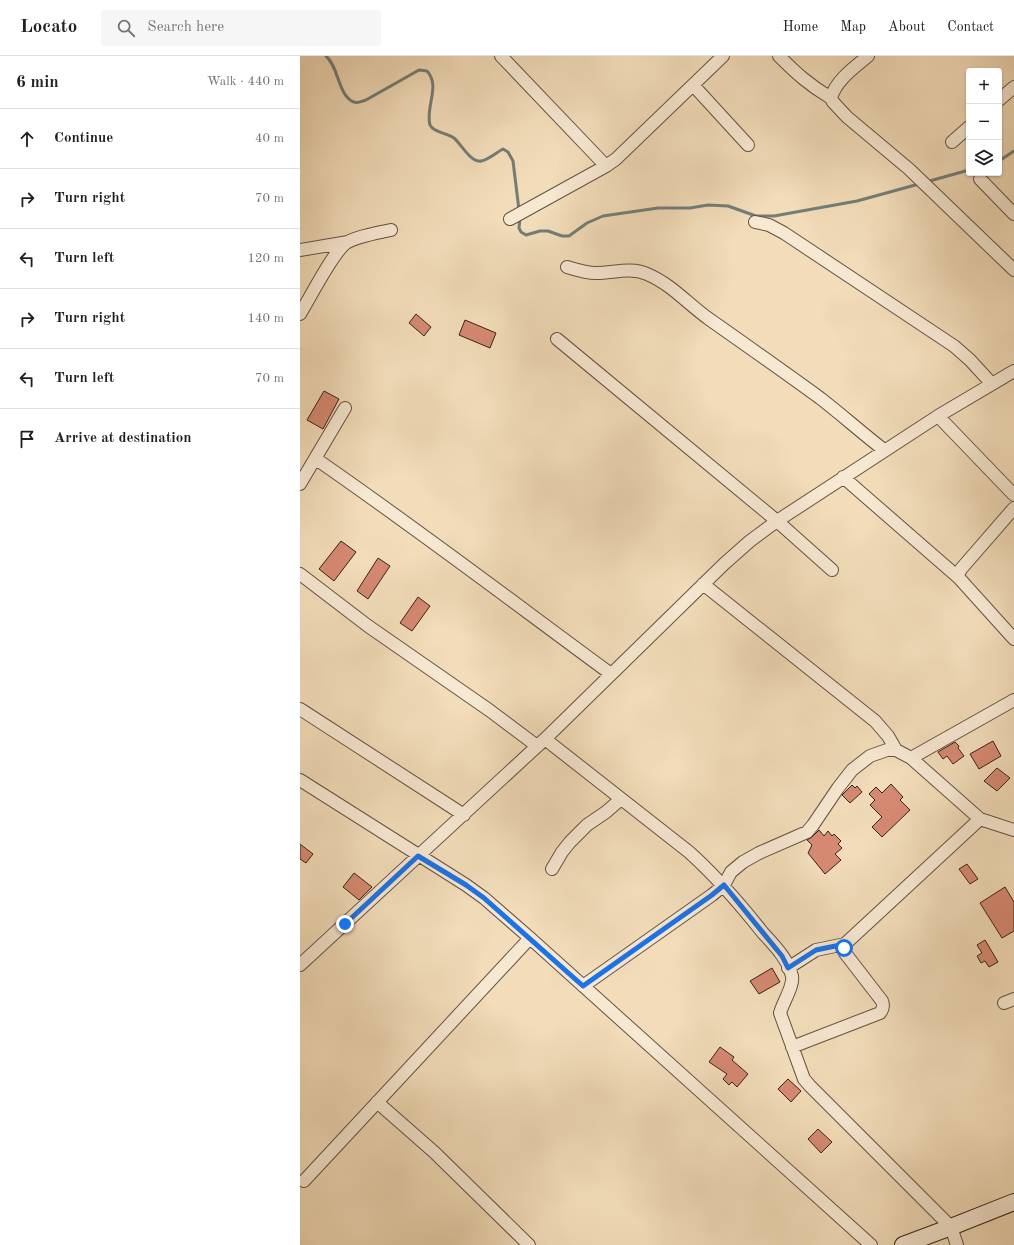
<!DOCTYPE html>
<html lang="en">
<head>
<meta charset="utf-8">
<style>
  :root { --surface:#fff; --page:#f6f6f6; --text:#202124; --muted:#757577; --line:#e0e0e0 }
  body { margin:0; font-family:"Old Standard TT",serif; background:var(--page); color:var(--text) }
  .controls { position:absolute; right:12px; top:12px; display:grid; overflow:hidden; border-radius:4px; box-shadow:0 1px 3px #0004 }
  .controls button { width:36px; height:36px; display:grid; place-items:center; padding:0; border:0; border-bottom:1px solid var(--line); background:var(--surface); color:var(--text); font:20px sans-serif }
  .stop { position:absolute; width:12px; height:12px; margin:-9px; border:3px solid #1a73e8; border-radius:50%; background:#fff }
  .stop.end { background:#1a73e8; border-color:#fff; box-shadow:0 1px 4px #0008 }
  .list { margin:0; padding:0; list-style:none }
  h2 { display:flex; justify-content:space-between; align-items:center; height:52px; margin:0; padding:0 16px; font-size:17px }
  h2 small { font-size:13px; font-weight:400; color:var(--muted) }
  .list li { display:grid; grid-template-columns:26px 1fr auto; gap:12px; align-items:center; box-sizing:border-box; height:60px; padding:0 16px; border-top:1px solid var(--line) }
  .list b { display:block; font-size:15px; white-space:nowrap }
  .list em { font-size:13px; font-style:normal; color:var(--muted) }
  .icon { flex:none; width:22px; height:22px; fill:none; stroke:currentColor; stroke-width:2; stroke-linecap:round; stroke-linejoin:round }
  .map { position:relative; flex:none; width:714px; height:1189px; overflow:hidden }
  header { display:flex; align-items:center; gap:24px; box-sizing:border-box; height:56px; padding:0 20px; background:var(--surface); border-bottom:1px solid var(--line) }
  header strong { font-size:19px }
  nav { display:flex; gap:22px; margin-inline-start:auto; font-size:14px }
  .search { width:280px; height:36px; background:var(--page); display:flex; align-items:center; gap:10px; box-sizing:border-box; padding:0 14px; border-radius:4px; color:var(--muted); font-size:15px }
  main { display:flex }
  aside { flex:1; background:var(--surface) }
  .map>svg:first-child { display:block }
  .lines { fill:none; stroke-linecap:round; stroke-linejoin:round }
  .stream { stroke:#737e78; stroke-width:3 }
  .building { fill:#d68971; stroke:#342419 }
  .minor-casing { stroke:#645241; stroke-width:14 }
  .secondary-casing { stroke:#342419; stroke-width:18 }
  .minor { stroke:#f7e8d2; stroke-width:12 }
  .secondary { stroke:#f7e8d2; stroke-width:16 }
  .route { stroke:#1a73e8; stroke-width:5 }
</style>
</head>
<body>
<header>
<strong>Locato</strong>
<div class="search"><svg class="icon" aria-label="search" viewBox="0 0 24 24"><circle cx="10" cy="10" r="6"/><path d="M15 15l6 6"/></svg>Search here</div>
<nav><a>Home</a><a>Map</a><a>About</a><a>Contact</a></nav>
</header>
<main>
<aside>
<h2>6 min<small>Walk · 440 m</small></h2>
<ul class="list">
<li><svg class="icon" aria-label="ahead" viewBox="0 0 24 24"><path d="M12 20V5M6 11l6-6 6 6"/></svg><div><b>Continue</b></div><em>40 m</em></li>
<li><svg class="icon" aria-label="right" viewBox="0 0 24 24"><path d="M7 20v-9h11M14 6l5 5-5 5"/></svg><div><b>Turn right</b></div><em>70 m</em></li>
<li><svg class="icon" aria-label="left" viewBox="0 0 24 24"><path d="M17 20v-9H6M10 6l-5 5 5 5"/></svg><div><b>Turn left</b></div><em>120 m</em></li>
<li><svg class="icon" aria-label="right" viewBox="0 0 24 24"><path d="M7 20v-9h11M14 6l5 5-5 5"/></svg><div><b>Turn right</b></div><em>140 m</em></li>
<li><svg class="icon" aria-label="left" viewBox="0 0 24 24"><path d="M17 20v-9H6M10 6l-5 5 5 5"/></svg><div><b>Turn left</b></div><em>70 m</em></li>
<li><svg class="icon" aria-label="arrive" viewBox="0 0 24 24"><path d="M6 21V4h12l-3 4 3 4H6"/></svg><div><b>Arrive at destination</b></div></li>
</ul>
</aside>
<div class="map">
<svg width="714" height="1189" viewBox="0 0 714 1189">
  <rect width="100%" height="100%" fill="#f2dcb9"/>
  <filter id="stains"><feTurbulence type="fractalNoise" baseFrequency=".005" numOctaves="4"/><feColorMatrix values="0 0 0 0 .2 0 0 0 0 .09 0 0 0 0 .02 0 0 0 .5 -.17"/></filter>
  <radialGradient id="worn" r=".72"><stop offset=".6" stop-color="#630" stop-opacity="0"/><stop offset="1" stop-color="#630" stop-opacity=".3"/></radialGradient>
  <g class="lines">
    <path class="stream" d="M 26,0 C 39,11 38,40 54,46 C 58,48 62,45 66,44 L 119,14 L 127,15 C 141,30 125,51 130,69 C 133,76 147,77 154,82 C 161,88 171,107 181,105 C 188,104 197,96 203,93 L 208,96 L 213,105 L 219,154
      M 699,105 L 714,95
      M 626,126 L 669,114
      M 220,162 L 219,172 L 221,176 L 226,179 L 240,175 L 248,175 L 262,180 L 269,180 L 287,167 L 303,160 L 358,152 L 390,152 L 408,149 L 428,150 L 456,160 L 474,160 L 557,145 L 619,128"/>
  </g>
  <path class="building" d="M 116,258 L 131,271 L 124,280 L 109,267 Z
    M 165,264 L 196,277 L 190,292 L 159,279 Z
    M 24,335 L 39,343 L 23,373 L 7,364 Z
    M 41,485 L 56,496 L 34,525 L 19,513 Z
    M 78,502 L 90,510 L 68,543 L 57,535 Z
    M 118,541 L 130,550 L 112,575 L 100,567 Z
    M 693,685 L 701,700 L 679,713 L 670,698 Z
    M 655,686 L 659,690 L 658,692 L 664,700 L 653,708 L 647,700 L 643,703 L 638,696 Z
    M 697,712 L 710,722 L 697,735 L 684,725 Z
    M 591,728 L 603,741 L 600,744 L 610,754 L 582,781 L 572,771 L 582,761 L 570,749 L 575,744 L 569,738 L 576,731 L 582,737 Z
    M 552,729 L 555,732 L 557,730 L 562,736 L 550,747 L 542,739 Z
    M 519,774 L 524,780 L 528,775 L 532,780 L 534,778 L 541,785 L 538,788 L 542,792 L 535,798 L 541,804 L 525,818 L 508,797 L 512,789 L 507,784 L 512,781 Z
    M 0,788 L 13,798 L 6,807 L 0,803 Z
    M 667,808 L 678,823 L 670,828 L 659,813 Z
    M 54,817 L 72,831 L 59,844 L 43,831 Z
    M 705,831 L 714,846 L 714,875 L 702,882 L 680,847 Z
    M 685,884 L 698,906 L 689,911 L 685,905 L 681,907 L 677,900 L 682,897 L 677,889 Z
    M 472,912 L 480,926 L 459,938 L 450,925 Z
    M 420,991 L 434,1001 L 432,1004 L 448,1018 L 437,1031 L 432,1026 L 429,1029 L 423,1023 L 427,1018 L 409,1006 Z
    M 488,1023 L 501,1035 L 491,1046 L 478,1033 Z
    M 518,1073 L 532,1086 L 521,1097 L 508,1083 Z"/>
  <g class="lines">
    <defs>
      <path id="minor" d="M 201,0 L 306,110
        M 479,0 C 496,17 509,29 531,42
        M 568,0 C 554,12 536,24 531,42 L 533,46 L 547,61 L 609,113 L 714,214
        M 393,29 L 448,89
        M 699,44 L 714,31
        M 652,86 L 669,71
        M 680,123 L 714,158
        M 210,163 L 306,110 L 316,103 L 423,0
        M 455,166 L 469,169 L 484,177 L 654,290 L 670,304 L 692,328
        M 0,194 L 48,186
        M 267,211 C 277,214 286,217 296,217 C 314,217 330,211 347,218 C 371,228 388,248 409,263 C 446,289 483,315 520,342 C 542,359 562,377 584,394
        M 0,258 C 10,242 33,196 46,187 C 57,180 78,177 91,174
        M 257,283 L 477,465 L 532,514
        M 638,360 L 714,439
        M 16,403 C 116,472 213,546 311,618
        M 543,421 L 659,522
        M 0,428 L 45,352
        M 714,452 L 661,513 L 658,519 L 659,522 L 714,583
        M 0,518 L 68,570 L 189,654 L 237,690
        M 403,528 L 575,665 L 588,680 L 596,694
        M 0,653 L 164,759
        M 245,683 L 389,796 C 417,821 440,848 463,877 C 474,889 488,903 492,920 C 494,930 483,946 480,957 L 504,1023 L 510,1030 L 651,1171 L 657,1189
        M 611,702 L 714,644
        M 0,724 L 166,829 L 184,842 L 230,882 L 571,1189
        M 252,813 L 262,796 L 270,786 L 287,769 L 306,756 L 321,743
        M 0,909 L 245,683 L 424,508 L 450,485 L 477,465 L 638,360 L 714,315
        M 488,912 L 516,894 L 545,888
        M 283,930 L 412,839 L 424,829 L 431,816 L 443,806 L 459,797 L 507,776 L 513,769 L 538,732 L 552,714 L 570,700 L 587,694 L 596,694 L 611,702 L 680,763 L 714,774
        M 704,947 L 714,943
        M 492,991 L 580,957 C 583,953 584,950 582,945 L 545,897 L 545,888 L 680,763
        M 77,1046 L 134,1096 L 229,1189
        M 4,1125 L 230,882"/>
      <path id="secondary" d="M 603,1189 L 651,1171 L 714,1146"/>
    </defs>
    <use href="#minor" class="minor-casing"/>
    <use href="#secondary" class="secondary-casing"/>
    <use href="#minor" class="minor"/>
    <use href="#secondary" class="secondary"/>
  </g>
  <g class="lines">
    <path class="route" d="M 45,868 L 118,800 L 166,829 L 184,842 L 283,930 L 412,839 L 424,829 L 482,900 L 488,912 L 516,894 L 545,888 L 544,892"/>
  </g>
  <rect width="100%" height="100%" filter="url(#stains)"/>
  <rect width="100%" height="100%" fill="url(#worn)"/>
</svg>
<div class="controls">
<button>+</button>
<button>−</button>
<button><svg class="icon" aria-label="layers" viewBox="0 0 24 24"><path d="M12 4l9 5-9 5-9-5zM3 14l9 5 9-5"/></svg></button>
</div>
<div class="stop" style="left:544px;top:892px"></div>
<div class="stop end" style="left:45px;top:868px"></div>
</div>
</main>
</body>
</html>
